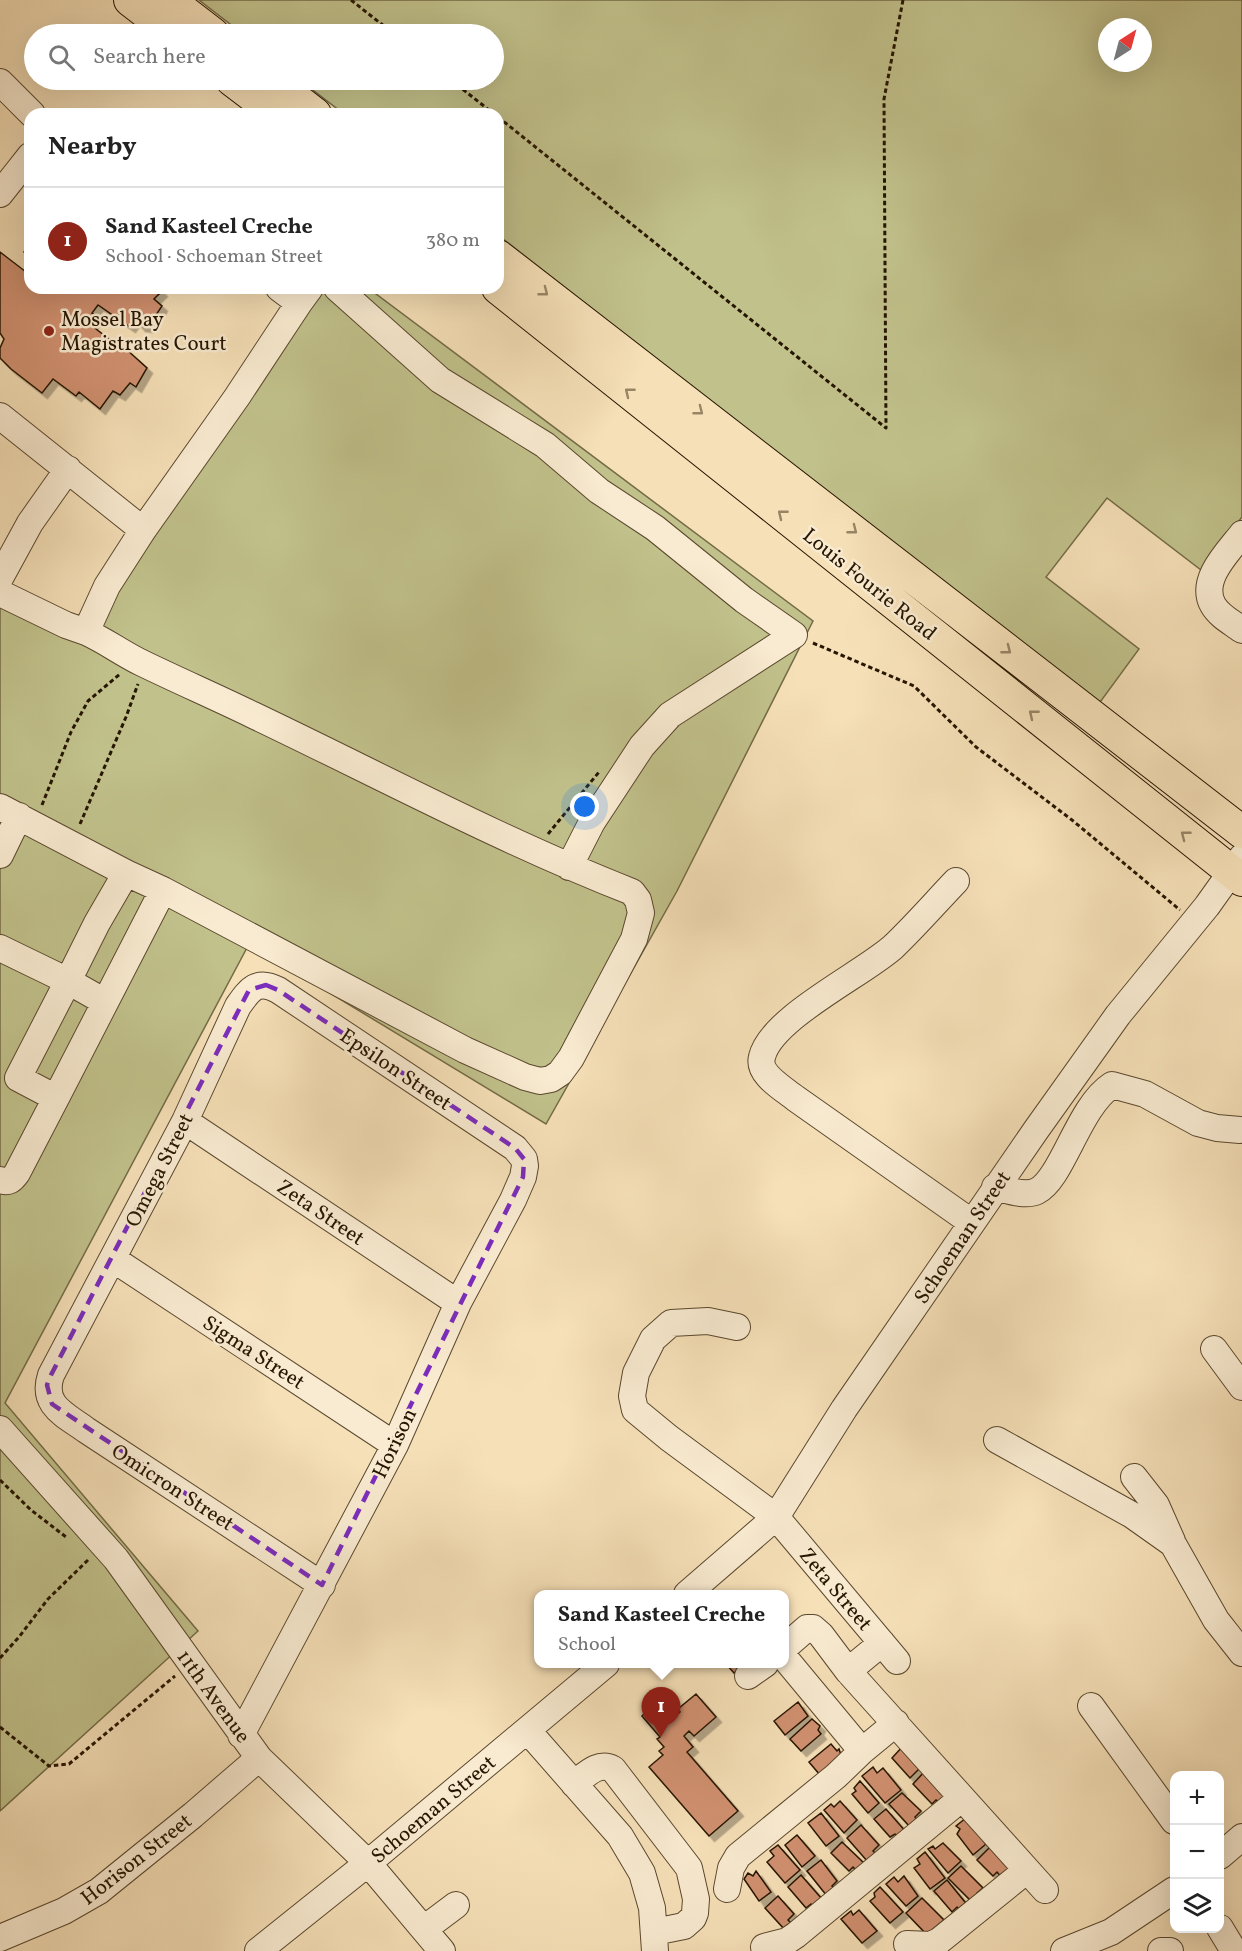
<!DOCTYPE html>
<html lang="en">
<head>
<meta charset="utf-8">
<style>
  :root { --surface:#fff; --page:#f2f2f2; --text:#222; --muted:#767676; --line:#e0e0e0; --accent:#8f2418 }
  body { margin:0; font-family:Vollkorn,serif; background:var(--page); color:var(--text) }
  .controls { position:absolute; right:18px; bottom:18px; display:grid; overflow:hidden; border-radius:12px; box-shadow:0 6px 24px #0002 }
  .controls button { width:54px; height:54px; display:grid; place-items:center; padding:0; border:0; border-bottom:2px solid var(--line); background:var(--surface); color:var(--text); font:30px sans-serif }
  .compass { position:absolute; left:1098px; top:18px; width:54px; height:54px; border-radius:50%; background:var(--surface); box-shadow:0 6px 24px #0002; rotate:36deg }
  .you { position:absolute; left:585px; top:807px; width:21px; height:21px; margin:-15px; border:4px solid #fff; border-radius:50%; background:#1a73e8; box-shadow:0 0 0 9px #1a73e833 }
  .badge { display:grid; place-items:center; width:39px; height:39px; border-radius:50%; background:var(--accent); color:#fff; font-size:20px; font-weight:700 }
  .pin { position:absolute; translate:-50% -50px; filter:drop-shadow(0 2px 3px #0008) }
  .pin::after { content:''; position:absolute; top:32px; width:21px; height:18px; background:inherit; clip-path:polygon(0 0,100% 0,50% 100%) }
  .popup { position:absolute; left:534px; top:1590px; width:255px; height:78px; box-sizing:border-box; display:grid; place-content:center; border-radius:12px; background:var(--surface); filter:drop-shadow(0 2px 4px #0005); font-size:20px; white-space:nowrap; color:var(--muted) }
  .popup b { font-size:22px; color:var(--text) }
  .popup::after { content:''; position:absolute; left:50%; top:100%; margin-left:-12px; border:12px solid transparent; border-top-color:var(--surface) }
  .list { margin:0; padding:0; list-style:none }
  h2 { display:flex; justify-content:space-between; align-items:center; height:78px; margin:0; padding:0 24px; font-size:26px }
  h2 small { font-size:20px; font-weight:400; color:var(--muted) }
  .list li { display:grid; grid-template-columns:39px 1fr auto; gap:18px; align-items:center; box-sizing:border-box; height:108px; padding:0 24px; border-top:2px solid var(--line) }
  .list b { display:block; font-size:22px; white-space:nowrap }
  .list p { margin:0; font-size:20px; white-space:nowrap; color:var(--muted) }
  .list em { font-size:20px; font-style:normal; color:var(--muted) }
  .icon { flex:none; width:33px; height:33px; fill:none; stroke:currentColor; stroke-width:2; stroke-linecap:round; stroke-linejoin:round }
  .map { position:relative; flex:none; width:1242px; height:1951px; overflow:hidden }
  .search { position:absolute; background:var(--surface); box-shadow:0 6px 24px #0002; left:24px; top:24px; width:480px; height:66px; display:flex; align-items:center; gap:15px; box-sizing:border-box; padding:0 21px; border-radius:33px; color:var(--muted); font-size:22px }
  .panel { position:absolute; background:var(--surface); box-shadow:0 6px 24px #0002; left:24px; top:108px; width:480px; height:186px; border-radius:18px }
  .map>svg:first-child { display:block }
  .green { fill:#c1c18b; stroke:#746b46; stroke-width:1.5; fill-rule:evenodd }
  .building { fill:#d19171; stroke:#261500; stroke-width:1.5; filter:url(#shadow) }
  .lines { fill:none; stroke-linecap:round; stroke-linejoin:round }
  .minor-casing { stroke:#5a482e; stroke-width:28 }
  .major-casing { stroke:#261500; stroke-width:34 }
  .path { stroke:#261500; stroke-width:3; stroke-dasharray:4.5 3; stroke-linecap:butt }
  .minor { stroke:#f9ebd1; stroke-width:26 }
  .major { stroke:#f6e0b8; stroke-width:32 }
  .oneway { stroke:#988565 }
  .marked { fill:none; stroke:#7b2cbf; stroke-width:4.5; stroke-dasharray:12 8; stroke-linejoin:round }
  .poi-dot { fill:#8f2418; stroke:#f9ebd1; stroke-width:2 }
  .labels { text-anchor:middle; stroke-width:5; stroke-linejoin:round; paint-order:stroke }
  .poi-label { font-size:21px; fill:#261500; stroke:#f9ebd1; text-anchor:start }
  .street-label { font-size:21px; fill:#261500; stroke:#f9ebd1 }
</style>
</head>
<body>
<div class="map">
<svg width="1242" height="1951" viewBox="0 0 1242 1951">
  <defs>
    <filter id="shadow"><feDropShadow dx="5.5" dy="5.5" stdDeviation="0" flood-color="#0004"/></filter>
  </defs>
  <rect width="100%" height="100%" fill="#f6e0b8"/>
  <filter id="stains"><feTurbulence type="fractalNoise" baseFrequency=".00333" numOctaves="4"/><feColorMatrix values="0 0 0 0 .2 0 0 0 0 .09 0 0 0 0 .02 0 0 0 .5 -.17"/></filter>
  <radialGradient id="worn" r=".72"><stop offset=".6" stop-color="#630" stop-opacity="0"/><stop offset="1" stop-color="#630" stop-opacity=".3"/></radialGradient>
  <path class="green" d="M 199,0 L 1242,0 L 1242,517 L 1201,570 L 1107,498 L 1046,577 L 1139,649 L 1098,705 L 498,235 L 498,114 L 344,114 L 300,80 L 494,80 L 494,34 L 243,34 ZM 1107,27 L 1143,27 L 1143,63 L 1107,63 Z
    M 315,288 L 368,288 L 813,621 L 677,891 L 546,1124 L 249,944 L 5,1403 L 198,1631 L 0,1811 L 0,600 L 82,641 L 232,424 Z"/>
  <path class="building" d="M 30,244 L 30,258 L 24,252 Z
    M 0,252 L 30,275 L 30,288 L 158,288 L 162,291 L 154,299 L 162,306 L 148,327 L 140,326 L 135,320 L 130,327 L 98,305 L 92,313 L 97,317 L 91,325 L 109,339 L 126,349 L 147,368 L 136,387 L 130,383 L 120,395 L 113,391 L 100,409 L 79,392 L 76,396 L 53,379 L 42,393 L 11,369 L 0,358 L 0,348 L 4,339 L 0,333 Z
    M 726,1664 L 739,1664 L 742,1667 L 734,1673 Z
    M 696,1694 L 716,1717 L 694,1736 L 689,1731 L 684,1736 L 693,1747 L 687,1752 L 738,1811 L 709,1836 L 649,1767 L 663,1755 L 659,1751 L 664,1747 L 657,1739 L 660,1737 L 642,1716 L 648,1710 L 663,1728 L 680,1712 L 678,1709 Z
    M 798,1702 L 808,1716 L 785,1735 L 774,1721 Z
    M 812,1719 L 820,1726 L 818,1730 L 821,1734 L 801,1751 L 790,1739 Z
    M 831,1744 L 837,1751 L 839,1749 L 842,1758 L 820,1775 L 809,1762 Z
    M 903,1746 L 922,1766 L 910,1778 L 892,1758 Z
    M 873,1767 L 877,1773 L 883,1768 L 901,1790 L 885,1803 L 862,1776 Z
    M 926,1770 L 948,1796 L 941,1803 L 936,1800 L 932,1804 L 913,1784 Z
    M 860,1781 L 879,1803 L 868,1813 L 852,1794 L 856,1791 L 854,1788 Z
    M 902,1793 L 921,1811 L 915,1817 L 917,1820 L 911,1828 L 889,1804 Z
    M 840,1801 L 857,1820 L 844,1833 L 824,1810 L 831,1804 L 834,1807 Z
    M 886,1809 L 906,1832 L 900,1837 L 895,1834 L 890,1837 L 874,1819 Z
    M 821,1813 L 839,1836 L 826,1846 L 808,1823 Z
    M 966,1818 L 986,1844 L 973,1855 L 957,1834 L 960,1829 L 956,1826 Z
    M 861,1825 L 879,1845 L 873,1851 L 876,1854 L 868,1862 L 847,1838 Z
    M 797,1835 L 815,1856 L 802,1867 L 785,1845 Z
    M 842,1842 L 866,1865 L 858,1872 L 853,1867 L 849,1871 L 831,1853 Z
    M 943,1843 L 961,1861 L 948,1873 L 928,1849 L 933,1846 L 935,1849 Z
    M 778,1845 L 800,1870 L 785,1883 L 767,1862 L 774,1856 L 770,1851 Z
    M 991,1846 L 1017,1873 L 1003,1879 L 997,1872 L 993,1876 L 977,1860 Z
    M 925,1852 L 945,1878 L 930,1889 L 914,1868 L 920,1864 L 917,1859 Z
    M 821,1860 L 837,1881 L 832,1886 L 836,1890 L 827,1896 L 807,1871 Z
    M 961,1866 L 983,1888 L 977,1893 L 980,1896 L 971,1901 L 948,1878 Z
    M 756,1871 L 771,1892 L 759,1901 L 744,1879 L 748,1873 L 753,1876 Z
    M 801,1875 L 822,1899 L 813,1907 L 811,1904 L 806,1908 L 788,1887 Z
    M 904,1876 L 918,1896 L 906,1906 L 886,1884 L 894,1877 L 898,1882 Z
    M 947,1880 L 969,1907 L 962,1913 L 957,1907 L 952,1912 L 934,1891 Z
    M 880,1887 L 903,1912 L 890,1923 L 870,1901 L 875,1897 L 874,1893 Z
    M 778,1896 L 794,1914 L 788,1920 L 792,1924 L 785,1930 L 765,1908 Z
    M 922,1898 L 944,1920 L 936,1927 L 930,1938 L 906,1913 Z
    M 859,1910 L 877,1931 L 862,1943 L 841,1919 L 851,1911 L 853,1915 Z"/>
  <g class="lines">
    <defs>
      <path id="minor" d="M 0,82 L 32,114
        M 0,194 L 30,156
        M 279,288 L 299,303 L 310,288
        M 337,288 L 440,380 L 545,445 L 599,491 L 655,528 L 744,600 L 794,635 L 670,715 L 642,746 L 592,822 L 569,867
        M 0,416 L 143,530
        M 1242,534 C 1228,552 1199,580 1213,605 C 1219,616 1233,623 1242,630
        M 0,578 L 30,523 L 68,469
        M 0,593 L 66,625 L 86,632
        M 0,807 L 126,873 L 97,923 L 68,981 L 0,948
        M 0,855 L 19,816
        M 126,873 L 163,890 L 465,1050 L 525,1077 L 540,1081 L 551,1079 L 560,1073 L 571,1058 L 634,939 L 641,913 L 638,900 L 632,892 C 502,841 379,775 253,715 C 216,697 179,681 142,663 C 123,654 106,641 86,632 L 107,586 L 143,530 L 237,397 L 299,303
        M 956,881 C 935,903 915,926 893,947 C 863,974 771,1018 762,1057 C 757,1074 784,1089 795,1098 L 971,1222
        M 105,1002 L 68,981 L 18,1078 L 56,1098 L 163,890
        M 185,1121 L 458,1303
        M 0,1180 C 9,1183 12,1180 17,1173 L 56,1098
        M 995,1187 C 1008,1190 1025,1197 1037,1191 C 1062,1179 1079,1106 1112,1085 L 1145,1094 L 1198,1123 L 1217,1128 L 1240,1130
        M 113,1259 L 395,1445
        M 737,1327 L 708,1321 L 671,1323 L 653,1339 L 636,1373 L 632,1396 L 635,1410 L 669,1438 L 776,1517 L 897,1661
        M 1214,1349 L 1242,1387
        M 0,1429 L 116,1559 L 259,1758 L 368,1863 L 442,1951
        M 997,1440 L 1132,1515 L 1173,1544 L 1216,1620 L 1242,1653
        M 1134,1477 L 1156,1505 L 1172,1541
        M 687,1594 L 776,1517 L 844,1409 L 1036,1130 L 1118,1015 L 1207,906 L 1242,857
        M 784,1648 L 807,1628 L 813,1628 L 821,1635 L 848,1671 L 1045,1890
        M 784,1657 L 862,1751
        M 848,1671 L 882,1643
        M 748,1676 L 765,1664
        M 1091,1706 L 1174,1821
        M 528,1731 L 620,1836 L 642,1873 L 652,1908 L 655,1951
        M 241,1735 L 395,1445 L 458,1303 L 513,1200 L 523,1177 L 525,1166 L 524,1159 L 515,1148 L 278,990 C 257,979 250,989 238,1006 L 185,1121 L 51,1375 C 41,1405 64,1414 86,1430 L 322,1585
        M 574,1784 C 586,1775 598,1761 613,1769 L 689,1868 L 696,1899 L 695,1913 L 693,1918 L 684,1926 L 654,1932
        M 1220,1856 L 1242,1837
        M 727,1889 L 731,1868 L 738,1856 L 836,1776 L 862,1751 L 896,1723
        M 1220,1928 L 1234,1951
        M 424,1929 L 456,1905
        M 0,1938 L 64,1911 L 99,1891 L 193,1815 L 259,1758
        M 907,1944 L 931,1945 L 939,1941 L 1027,1870
        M 764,1947 L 787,1941 L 796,1935 L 962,1798
        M 258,1951 L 368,1863 L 606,1664
        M 1064,1951 L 1111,1932 L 1174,1890
        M 1161,1951 L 1170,1951"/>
      <path id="major" d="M 130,0 L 174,34
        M 169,0 L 213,34
        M 232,80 L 277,114
        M 271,80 L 315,114
        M 498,256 L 1242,832
        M 498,288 L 1242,880"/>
    </defs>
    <use href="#minor" class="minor-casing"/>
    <use href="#major" class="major-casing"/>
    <path class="path" d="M 351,0 L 394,34
      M 451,80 L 494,114
      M 498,117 L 886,428 L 884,99 L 903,0
      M 813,643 L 914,686 L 976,747 L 1072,820 L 1180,910
      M 42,805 L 71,732 L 88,701 L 120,674
      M 80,824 L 126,717 L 138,684
      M 548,834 L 599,772
      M 0,1480 L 31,1510 L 66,1537
      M 0,1658 L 19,1637 L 48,1599 L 89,1559
      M 0,1727 L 49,1766 L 69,1764 L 175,1676"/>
    <use href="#minor" class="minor"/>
    <use href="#major" class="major"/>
  </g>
  <defs><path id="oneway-chevron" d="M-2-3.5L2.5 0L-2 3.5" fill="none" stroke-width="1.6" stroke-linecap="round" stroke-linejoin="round" transform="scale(1.5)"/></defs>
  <g class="oneway">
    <use href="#oneway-chevron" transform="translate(544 292) rotate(38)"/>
    <use href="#oneway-chevron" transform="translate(629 392) rotate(-141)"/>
    <use href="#oneway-chevron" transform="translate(699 411) rotate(38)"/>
    <use href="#oneway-chevron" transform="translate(782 514) rotate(-141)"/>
    <use href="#oneway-chevron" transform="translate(853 530) rotate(38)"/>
    <use href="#oneway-chevron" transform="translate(1007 650) rotate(38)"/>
    <use href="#oneway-chevron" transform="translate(1033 714) rotate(-141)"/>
    <use href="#oneway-chevron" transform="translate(1185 835) rotate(-142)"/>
  </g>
  <path class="marked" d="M 266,985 L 278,990 L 515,1148 L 524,1159 L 523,1177 L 322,1585 L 52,1404 L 47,1385 L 51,1375 L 249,990 Z"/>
  <circle class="poi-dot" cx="49" cy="331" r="6"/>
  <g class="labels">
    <g class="poi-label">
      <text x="61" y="326">Mossel Bay<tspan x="61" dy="24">Magistrates Court</tspan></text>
    </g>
    <g class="street-label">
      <text transform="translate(870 584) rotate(39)" y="7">Louis Fourie Road</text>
      <text transform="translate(396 1069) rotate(34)" y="7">Epsilon Street</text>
      <text transform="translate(159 1170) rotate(-63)" y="7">Omega Street</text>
      <text transform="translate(321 1212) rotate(34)" y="7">Zeta Street</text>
      <text transform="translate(962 1237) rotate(-56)" y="7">Schoeman Street</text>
      <text transform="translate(254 1352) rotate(33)" y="7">Sigma Street</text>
      <text transform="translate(394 1443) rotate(-64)" y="7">Horison</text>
      <text transform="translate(173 1487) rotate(33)" y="7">Omicron Street</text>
      <text transform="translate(836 1589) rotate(50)" y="7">Zeta Street</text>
      <text transform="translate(214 1696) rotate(54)" y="7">11th Avenue</text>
      <text transform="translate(433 1809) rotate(-40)" y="7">Schoeman Street</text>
      <text transform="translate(136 1859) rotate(-38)" y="7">Horison Street</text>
    </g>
  </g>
  <rect width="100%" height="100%" filter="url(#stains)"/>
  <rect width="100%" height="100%" fill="url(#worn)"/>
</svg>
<div class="controls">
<button>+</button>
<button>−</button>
<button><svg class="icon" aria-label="layers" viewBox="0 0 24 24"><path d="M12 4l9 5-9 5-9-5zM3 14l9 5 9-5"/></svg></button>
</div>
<svg class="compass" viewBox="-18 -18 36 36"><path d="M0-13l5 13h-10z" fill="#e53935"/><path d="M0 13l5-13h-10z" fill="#767676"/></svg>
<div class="you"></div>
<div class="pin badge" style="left:661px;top:1737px">1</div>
<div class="popup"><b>Sand Kasteel Creche</b>School</div>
<div class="search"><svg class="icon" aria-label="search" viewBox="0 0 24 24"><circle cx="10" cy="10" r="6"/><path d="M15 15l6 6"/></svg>Search here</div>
<section class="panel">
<h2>Nearby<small></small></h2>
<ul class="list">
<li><span class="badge">1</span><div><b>Sand Kasteel Creche</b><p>School · Schoeman Street</p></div><em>380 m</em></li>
</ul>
</section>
</div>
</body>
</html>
